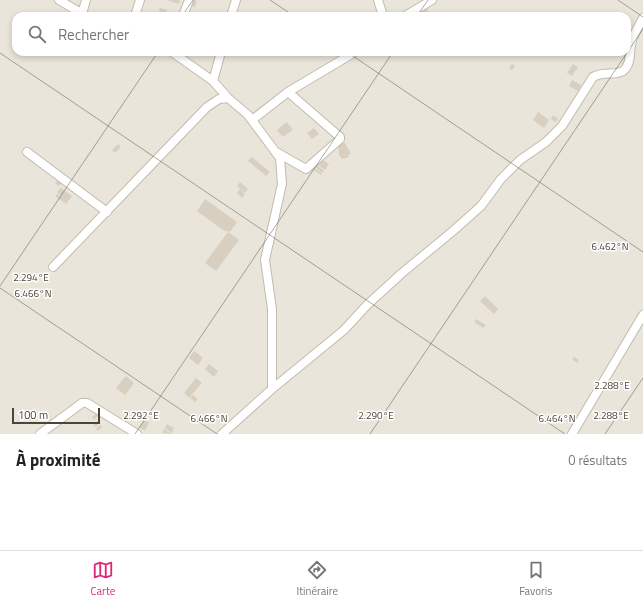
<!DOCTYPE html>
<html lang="fr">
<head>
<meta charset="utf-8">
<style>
  :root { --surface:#fff; --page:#f6f6f6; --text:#222; --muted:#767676; --line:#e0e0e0; --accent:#db2777 }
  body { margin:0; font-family:"Titillium Web",sans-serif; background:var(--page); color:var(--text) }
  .scale { position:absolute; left:12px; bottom:10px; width:88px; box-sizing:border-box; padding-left:4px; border:2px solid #4b4439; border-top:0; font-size:11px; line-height:14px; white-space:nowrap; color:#4b4439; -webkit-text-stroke:3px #fff; paint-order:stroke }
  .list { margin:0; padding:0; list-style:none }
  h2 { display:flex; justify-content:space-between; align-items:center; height:52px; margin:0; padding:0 16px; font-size:17px }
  h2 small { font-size:13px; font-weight:400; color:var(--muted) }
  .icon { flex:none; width:22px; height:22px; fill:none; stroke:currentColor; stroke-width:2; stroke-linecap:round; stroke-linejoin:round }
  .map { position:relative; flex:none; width:643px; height:434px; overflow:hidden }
  .search { position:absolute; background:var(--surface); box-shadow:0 2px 6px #0003; left:12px; right:12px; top:12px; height:44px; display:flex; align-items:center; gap:10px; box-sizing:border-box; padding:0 14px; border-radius:12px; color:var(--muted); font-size:15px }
  .sheet { height:116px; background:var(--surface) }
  nav { display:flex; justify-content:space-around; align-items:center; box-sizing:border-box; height:56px; border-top:1px solid var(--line); background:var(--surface); font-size:11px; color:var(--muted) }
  nav a { display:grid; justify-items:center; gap:2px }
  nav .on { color:var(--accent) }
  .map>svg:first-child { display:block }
  .residential { fill:#eae5da; fill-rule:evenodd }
  .building { fill:#d8cfc1 }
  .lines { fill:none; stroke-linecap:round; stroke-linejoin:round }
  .minor-casing { stroke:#c2bbae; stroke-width:10 }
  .minor { stroke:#fff; stroke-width:8 }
  .ticks { fill:none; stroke:#4b4439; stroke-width:1; stroke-opacity:0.45 }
  .ticks-label { font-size:10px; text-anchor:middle; fill:#4b4439; stroke:#fff; stroke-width:3; stroke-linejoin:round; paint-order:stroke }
</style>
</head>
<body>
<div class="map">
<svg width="643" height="434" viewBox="0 0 643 434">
  <rect width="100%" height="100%" fill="#f6f3ec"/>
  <path class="residential" d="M 0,0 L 643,0 L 643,434 L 0,434 ZM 16,16 L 627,16 L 627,52 L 16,52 Z"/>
  <path class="building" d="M 167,0 L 180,0 L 179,4 Z
    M 193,0 L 197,1 L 195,7 L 191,6 Z
    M 160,8 L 167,10 L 165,16 L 158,15 Z
    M 427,9 L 429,12 L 423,16 L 421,12 Z
    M 512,64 L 515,66 L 512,70 L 509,68 Z
    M 573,64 L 578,67 L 572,76 L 567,73 Z
    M 572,80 L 581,85 L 578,91 L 569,86 Z
    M 538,112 L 549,120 L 544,128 L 533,120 Z
    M 553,115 L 558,119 L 555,122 L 551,119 Z
    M 287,122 L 293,130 L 283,137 L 277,130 Z
    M 314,128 L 319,134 L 312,139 L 307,133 Z
    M 345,143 L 351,154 L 348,155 L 349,157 L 342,159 L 339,155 L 338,145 Z
    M 118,144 L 121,147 L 115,153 L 112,150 Z
    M 252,157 L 270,172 L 266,176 L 248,161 Z
    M 319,157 L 329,164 L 325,170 L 315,163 Z
    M 314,163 L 324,171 L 322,173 L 313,165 Z
    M 312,166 L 322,174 L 321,175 L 311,168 Z
    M 59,179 L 63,182 L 59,186 L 55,183 Z
    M 240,182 L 248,189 L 245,193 L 237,186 Z
    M 61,188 L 72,196 L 66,204 L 55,196 L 57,194 L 63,198 L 57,192 Z
    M 240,189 L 245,194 L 242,198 L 237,193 Z
    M 205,199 L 237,222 L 230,232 L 223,230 L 197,211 Z
    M 228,232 L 239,240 L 216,271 L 205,263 Z
    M 485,296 L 498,309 L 494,314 L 480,301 Z
    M 476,319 L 486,325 L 483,328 L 474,322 Z
    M 194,351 L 203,358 L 198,365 L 189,358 Z
    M 574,357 L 579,360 L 577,363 L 572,359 Z
    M 209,364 L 218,371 L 214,377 L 205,369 Z
    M 126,376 L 134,383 L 125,395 L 116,388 Z
    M 196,378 L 202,383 L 189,398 L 184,393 Z
    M 193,395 L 198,399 L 195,402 L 190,398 Z
    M 97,413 L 99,415 L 94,420 L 92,417 Z
    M 192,414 L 196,417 L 193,420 L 190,419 Z
    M 144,420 L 149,422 L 145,431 L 140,428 Z
    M 97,421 L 99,423 L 96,427 L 93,425 Z
    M 167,424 L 174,428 L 172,433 L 165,428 Z
    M 100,425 L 102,427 L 98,431 L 96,429 Z
    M 164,429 L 172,434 L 162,433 Z"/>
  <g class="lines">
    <defs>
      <path id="minor" d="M 59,0 L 86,16
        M 378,0 L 383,16
        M 82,14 L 86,0
        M 135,16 L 140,0
        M 183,16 L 189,0
        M 231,16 L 236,0
        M 405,16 L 432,0
        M 172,52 L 213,81 L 228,98 L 248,115 L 280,158 L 282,184 L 265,260 L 272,309 L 272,389
        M 213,81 L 221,52
        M 252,120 L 288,92 L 355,52
        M 27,152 L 107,212
        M 278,153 L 306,169 L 340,139 L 340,137 L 288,92
        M 53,267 L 207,107 L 219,99 L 228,98
        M 40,434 L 82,403 L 87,403 L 137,434
        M 222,434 L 272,389 L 344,330 L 367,305 L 402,273 L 453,231 L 481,206 L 501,179 L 520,160 L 546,142 L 562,126 L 593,77 C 604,71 615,76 623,71 C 632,65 629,49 632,41 C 634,33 639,26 643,18
        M 572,434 L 643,315"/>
    </defs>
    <use href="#minor" class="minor-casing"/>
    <use href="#minor" class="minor"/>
  </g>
  <path class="ticks" d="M 270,0 L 294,16M 618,0 L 643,17M 182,16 L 193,0M 417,16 L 428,0M 347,52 L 643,252M 0,53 L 565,434M 0,286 L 158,52M 0,288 L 217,434M 135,434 L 393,52M 370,434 L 643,29M 605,434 L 643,378"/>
  <g class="ticks-label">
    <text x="610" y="250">6.462°N</text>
    <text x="31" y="281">2.294°E</text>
    <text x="33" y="297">6.466°N</text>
    <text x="612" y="389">2.288°E</text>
    <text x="141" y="419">2.292°E</text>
    <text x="376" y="419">2.290°E</text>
    <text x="611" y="419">2.288°E</text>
    <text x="209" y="422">6.466°N</text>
    <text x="557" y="422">6.464°N</text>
  </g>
</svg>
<div class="scale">100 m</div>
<div class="search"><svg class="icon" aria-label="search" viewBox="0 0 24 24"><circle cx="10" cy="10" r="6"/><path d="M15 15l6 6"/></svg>Rechercher</div>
</div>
<section class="sheet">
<h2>À proximité<small>0 résultats</small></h2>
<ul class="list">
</ul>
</section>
<nav>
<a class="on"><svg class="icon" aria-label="map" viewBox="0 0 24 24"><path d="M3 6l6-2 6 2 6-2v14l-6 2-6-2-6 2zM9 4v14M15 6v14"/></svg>Carte</a>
<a><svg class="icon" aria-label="directions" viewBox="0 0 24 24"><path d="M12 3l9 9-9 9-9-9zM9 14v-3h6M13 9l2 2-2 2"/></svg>Itinéraire</a>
<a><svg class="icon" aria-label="saved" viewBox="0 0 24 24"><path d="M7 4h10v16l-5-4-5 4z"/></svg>Favoris</a>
</nav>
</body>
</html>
